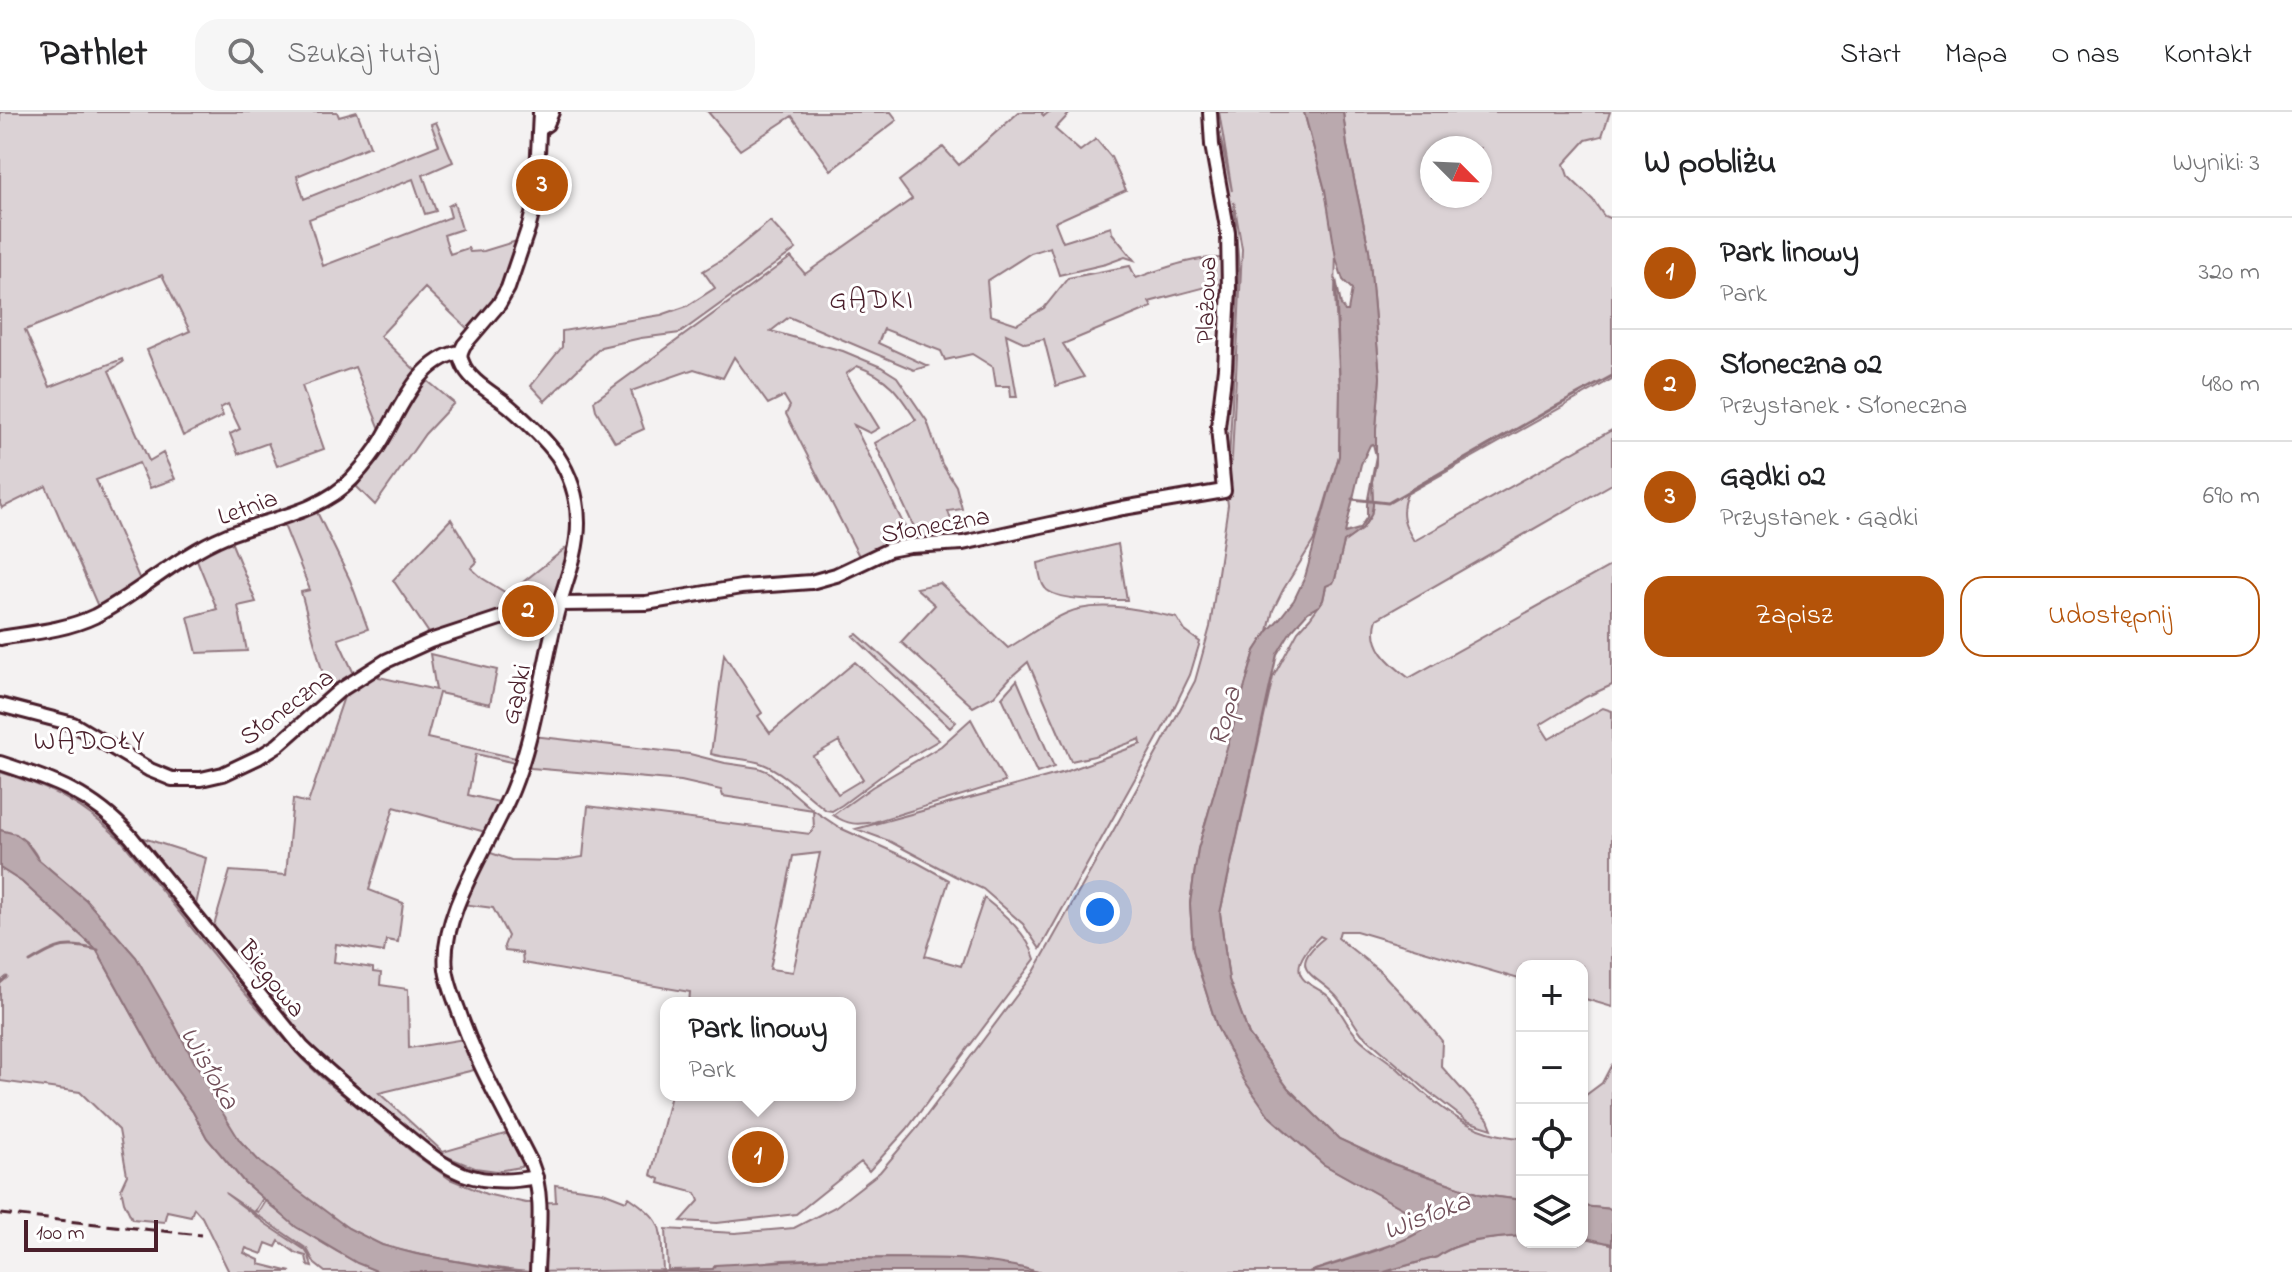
<!DOCTYPE html>
<html lang="pl">
<head>
<meta charset="utf-8">
<style>
  :root { --surface:#fff; --page:#f6f6f6; --text:#202124; --muted:#757577; --line:#e0e0e0; --accent:#b45309 }
  body { margin:0; font-family:"Indie Flower",sans-serif; background:var(--page); color:var(--text) }
  .controls { position:absolute; right:24px; bottom:24px; display:grid; overflow:hidden; border-radius:16px; box-shadow:0 2px 6px #0004 }
  .controls button { width:72px; height:72px; display:grid; place-items:center; padding:0; border:0; border-bottom:2px solid var(--line); background:var(--surface); color:var(--text); font:40px sans-serif }
  .compass { position:absolute; left:1420px; top:24px; width:72px; height:72px; border-radius:50%; background:var(--surface); box-shadow:0 2px 6px #0004; rotate:114deg }
  .scale { position:absolute; left:24px; bottom:20px; width:134px; box-sizing:border-box; padding-left:8px; border:4px solid #4a1f2b; border-top:0; font-size:22px; line-height:28px; white-space:nowrap; color:#4a1f2b; -webkit-text-stroke:6px #fff; paint-order:stroke }
  .you { position:absolute; left:1100px; top:800px; width:28px; height:28px; margin:-20px; border:6px solid #fff; border-radius:50%; background:#1a73e8; box-shadow:0 0 0 12px #1a73e833 }
  .badge { display:grid; place-items:center; width:52px; height:52px; border-radius:50%; background:var(--accent); color:#fff; font-size:26px; font-weight:700 }
  .pin { position:absolute; translate:-50% -50%; border:4px solid #fff; box-shadow:0 2px 8px #0006 }
  .popup { position:absolute; left:660px; top:885px; width:196px; height:104px; box-sizing:border-box; display:grid; place-content:center; border-radius:16px; background:var(--surface); filter:drop-shadow(0 2px 6px #0005); font-size:26px; white-space:nowrap; color:var(--muted) }
  .popup b { font-size:30px; color:var(--text) }
  .popup::after { content:''; position:absolute; left:50%; top:100%; margin-left:-16px; border:16px solid transparent; border-top-color:var(--surface) }
  .list { margin:0; padding:0; list-style:none }
  h2 { display:flex; justify-content:space-between; align-items:center; height:104px; margin:0; padding:0 32px; font-size:34px }
  h2 small { font-size:26px; font-weight:400; color:var(--muted) }
  .list li { display:grid; grid-template-columns:52px 1fr auto; gap:24px; align-items:center; box-sizing:border-box; height:112px; padding:0 32px; border-top:2px solid var(--line) }
  .list b { display:block; font-size:30px; white-space:nowrap }
  .list p { margin:0; font-size:26px; white-space:nowrap; color:var(--muted) }
  .list em { font-size:26px; font-style:normal; color:var(--muted) }
  .actions { display:flex; gap:16px; padding:24px 32px }
  .actions a { flex:1; padding:18px 0; border:2px solid var(--accent); border-radius:24px; text-align:center; font-size:28px; color:var(--accent) }
  .actions .main { background:var(--accent); color:#fff }
  .icon { flex:none; width:44px; height:44px; fill:none; stroke:currentColor; stroke-width:2; stroke-linecap:round; stroke-linejoin:round }
  .map { position:relative; flex:none; width:1612px; height:1160px; overflow:hidden }
  header { display:flex; align-items:center; gap:48px; box-sizing:border-box; height:112px; padding:0 40px; background:var(--surface); border-bottom:2px solid var(--line) }
  header strong { font-size:38px }
  nav { display:flex; gap:44px; margin-inline-start:auto; font-size:28px }
  .search { width:560px; height:72px; background:var(--page); display:flex; align-items:center; gap:20px; box-sizing:border-box; padding:0 28px; border-radius:24px; color:var(--muted); font-size:30px }
  main { display:flex }
  aside { flex:1; background:var(--surface) }
  .map>svg:first-child { display:block }
  .green { fill:#dbd2d5; stroke:#927880; stroke-width:2; fill-rule:evenodd }
  .water { fill:#baa9ae; stroke:#8d727a; stroke-width:2; fill-rule:evenodd }
  .lines { fill:none; stroke-linecap:round; stroke-linejoin:round }
  .stream { stroke:#8d727a; stroke-width:3 }
  .minor-casing { stroke:#4a1f2b; stroke-width:18 }
  .minor { stroke:#fff; stroke-width:12 }
  .rail { stroke:#4a1f2b; stroke-width:3; stroke-dasharray:12 6; stroke-linecap:butt }
  .labels { text-anchor:middle; stroke-width:6; stroke-linejoin:round; paint-order:stroke }
  .street-label { font-size:26px; fill:#4a1f2b; stroke:#fff }
  .neighbourhood-label { font-size:28px; letter-spacing:2px; fill:#4a1f2b; stroke:#fff }
  .water-label { font-size:28px; font-style:italic; fill:#714f59; stroke:#fff }
</style>
</head>
<body>
<header>
<strong>Pathlet</strong>
<div class="search"><svg class="icon" aria-label="search" viewBox="0 0 24 24"><circle cx="10" cy="10" r="6"/><path d="M15 15l6 6"/></svg>Szukaj tutaj</div>
<nav><a>Start</a><a>Mapa</a><a>O nas</a><a>Kontakt</a></nav>
</header>
<main>
<div class="map">
<svg width="1612" height="1160" viewBox="0 0 1612 1160">
  <rect width="100%" height="100%" fill="#f4f2f2"/>
  <filter id="ink" filterUnits="userSpaceOnUse"><feTurbulence type="fractalNoise" baseFrequency=".0125" numOctaves="2"/><feDisplacementMap in="SourceGraphic" scale="16" xChannelSelector="R" yChannelSelector="G"/><feConvolveMatrix kernelMatrix="1 2 1 2 8 2 1 2 1" color-interpolation-filters="sRGB"/></filter>
  <g filter="url(#ink)">
    <path class="green" d="M 0,0 L 337,0 L 339,5 L 357,0 L 370,34 L 297,64 L 304,87 L 439,33 L 431,12 L 436,10 L 453,50 L 423,63 L 436,99 L 425,102 L 413,67 L 309,107 L 323,154 L 451,105 L 448,94 L 454,91 L 462,117 L 444,123 L 450,142 L 468,136 L 470,140 L 484,139 L 520,128 L 500,184 L 471,220 L 425,176 L 380,224 L 419,262 L 382,322 L 355,255 L 302,274 L 324,337 L 277,354 L 268,331 L 238,342 L 230,322 L 240,317 L 228,292 L 220,296 L 223,304 L 183,324 L 147,238 L 190,219 L 162,163 L 25,218 L 50,275 L 122,247 L 123,250 L 109,259 L 149,349 L 163,341 L 175,367 L 150,376 L 139,351 L 96,368 L 140,468 L 99,497 L 46,374 L 2,396 L 0,392 Z
      M 708,0 L 891,0 L 897,8 L 831,58 L 792,4 L 740,38 Z
      M 1019,0 L 1043,0 L 1042,2 L 1044,4 L 1049,0 L 1068,0 L 1070,1 L 1055,17 L 1080,39 L 1096,27 L 1111,45 L 1126,78 L 1055,110 L 1063,130 L 1111,115 L 1112,121 L 1134,148 L 1125,145 L 1106,152 L 1059,163 L 1050,135 L 1031,141 L 987,169 L 990,203 L 1017,212 L 1044,196 L 1068,166 L 1130,154 L 1136,166 C 1162,157 1200,142 1226,147 L 1225,170 L 1149,190 L 1152,195 L 1063,232 L 1084,265 L 1056,274 L 1044,227 L 1025,231 L 1006,222 L 1017,285 L 1011,285 L 1010,274 L 996,274 L 993,255 L 972,242 L 945,248 L 941,239 L 884,217 L 878,231 L 928,254 L 914,258 L 789,205 L 771,219 L 843,239 L 881,255 L 897,265 L 927,309 L 942,352 L 956,374 L 962,397 L 948,399 L 958,428 L 921,430 L 875,331 L 916,308 C 899,281 888,265 857,254 L 846,262 L 879,316 L 870,321 L 854,313 L 913,431 L 863,447 L 859,444 L 786,302 L 790,294 L 784,284 L 768,292 L 734,245 L 723,266 L 694,257 L 631,279 L 644,317 L 615,330 L 596,298 L 594,289 L 791,145 L 805,162 L 912,87 L 899,69 L 943,35 L 959,53 Z
      M 1215,0 L 1232,79 L 1219,0 L 1304,0 L 1325,78 L 1336,137 L 1335,182 L 1340,276 L 1339,344 L 1314,428 L 1283,478 L 1273,498 L 1268,519 L 1255,539 L 1198,737 L 1190,791 L 1193,838 L 1217,915 L 1270,1005 L 1323,1052 L 1427,1110 L 1427,1114 L 1423,1119 L 1402,1129 L 1309,1160 L 1038,1160 L 1023,1156 L 960,1147 L 839,1146 L 782,1148 L 713,1157 L 668,1158 L 666,1117 L 735,1121 L 794,1116 L 835,1095 L 880,1060 L 918,1015 L 1034,860 L 1159,637 L 1195,569 L 1210,515 L 1228,393 L 1226,378 L 1232,346 L 1242,137 L 1234,90 L 1239,157 L 1229,350 L 1225,371 L 1221,331 L 1231,167 L 1214,32 Z
      M 1343,0 L 1610,0 L 1602,24 L 1586,28 L 1564,52 L 1568,64 L 1593,88 L 1604,104 L 1612,107 L 1612,267 L 1407,382 C 1399,401 1404,413 1414,429 L 1612,318 L 1612,372 L 1377,507 C 1368,534 1390,552 1409,566 L 1612,453 L 1612,573 L 1586,585 L 1540,613 L 1549,627 L 1603,596 L 1612,599 L 1612,895 L 1582,886 L 1582,854 L 1522,854 L 1522,868 L 1356,819 L 1340,819 L 1338,826 L 1382,861 L 1422,904 L 1442,929 L 1441,954 L 1488,1007 L 1492,1017 L 1467,1009 L 1429,980 L 1362,922 C 1352,910 1346,895 1336,884 C 1317,863 1284,858 1324,826 L 1320,824 C 1312,832 1296,847 1300,861 C 1303,872 1319,876 1328,884 C 1340,895 1345,912 1357,924 C 1368,936 1383,944 1396,955 C 1436,992 1464,1022 1522,1026 L 1522,1088 L 1482,1083 L 1393,1052 L 1339,1027 L 1288,976 L 1249,923 L 1229,868 L 1220,801 L 1273,565 L 1298,519 L 1310,506 L 1323,488 L 1326,474 L 1335,467 L 1344,430 L 1362,417 L 1371,403 L 1373,393 L 1372,369 L 1376,351 L 1376,316 L 1380,265 L 1369,138 L 1347,34 ZM 1432,36 L 1480,36 L 1480,84 L 1432,84 Z
      M 770,109 L 796,137 L 680,221 L 641,226 L 601,235 L 545,289 L 531,274 L 562,235 L 562,219 L 661,203 L 687,194 L 715,176 L 703,159 L 725,146 Z
      M 423,265 L 454,291 L 425,322 L 375,393 L 353,371 Z
      M 315,396 L 350,468 L 368,517 L 338,527 L 355,564 L 338,576 L 324,566 L 301,480 L 310,478 L 282,408 Z
      M 451,407 L 477,450 L 471,456 L 482,466 L 508,482 L 571,432 L 562,473 L 555,489 L 542,496 L 504,502 L 431,524 L 393,468 Z
      M 230,427 L 256,490 L 238,494 L 247,539 L 197,541 L 188,505 L 217,497 L 195,443 Z
      M 1118,432 L 1127,488 C 1109,488 1056,490 1045,476 C 1040,470 1039,459 1038,451 Z
      M 940,471 L 1008,536 C 1027,525 1059,501 1079,497 C 1111,490 1146,499 1177,506 L 1185,519 L 1200,530 L 1190,563 L 1172,600 L 1040,837 L 1023,812 L 983,777 L 955,764 L 889,729 L 856,717 L 1065,660 L 1141,632 L 1140,627 L 1094,644 L 1071,649 L 1028,550 L 1011,565 L 994,584 L 973,595 L 901,530 L 935,493 L 916,476 Z
      M 857,522 L 956,610 L 950,616 L 853,524 Z
      M 430,542 L 497,558 L 490,592 L 439,581 L 427,626 L 516,646 L 515,651 L 476,642 L 468,683 L 503,691 L 489,721 L 394,695 L 369,778 L 403,791 L 398,830 L 386,828 L 384,840 L 336,832 L 334,850 L 373,856 L 373,860 L 381,861 L 380,873 L 408,877 L 409,936 L 464,927 L 478,957 L 379,981 L 443,1040 L 512,1020 L 527,1050 L 521,1055 L 497,1059 L 475,1056 L 445,1044 L 419,1026 L 313,936 L 268,886 L 213,817 L 230,759 L 286,763 L 293,687 L 308,691 L 345,582 L 380,559 L 379,565 L 436,578 Z
      M 724,542 L 762,601 L 758,604 L 770,621 L 855,550 L 939,628 L 896,653 L 842,693 L 832,699 L 826,698 C 808,684 784,660 763,652 C 747,646 728,647 711,642 ZM 839,629 L 863,667 L 838,682 L 813,644 Z
      M 1017,568 L 1054,655 L 1037,661 L 1002,585 Z
      M 971,607 L 1005,670 L 874,710 C 857,713 848,713 833,703 L 872,675 L 941,634 Z
      M 533,624 L 690,642 L 725,651 L 759,656 L 769,660 L 813,698 L 840,716 L 918,751 L 949,768 L 925,844 L 961,854 L 984,786 C 1004,802 1028,822 1035,847 L 907,1017 L 869,1059 L 861,1050 L 796,1102 L 717,1111 L 681,1109 L 699,1089 L 696,1081 L 659,1071 L 660,1067 L 651,1063 L 671,983 L 729,986 L 731,983 L 850,983 L 850,891 L 689,891 L 690,880 L 523,851 L 522,841 L 505,839 L 504,834 L 508,824 L 493,796 L 462,792 L 488,740 L 511,748 L 557,749 L 583,745 L 588,694 L 810,722 L 814,716 L 813,698 L 723,684 L 721,678 L 681,669 L 531,656 L 527,654 ZM 820,741 L 793,860 L 770,857 L 793,744 Z
      M 0,660 C 52,676 82,691 122,729 L 236,871 L 302,947 L 321,965 L 417,1044 L 450,1067 L 486,1082 L 526,1091 L 556,1090 L 555,1073 L 603,1080 L 626,1089 L 629,1085 C 667,1111 660,1116 663,1158 L 529,1160 C 501,1158 473,1152 445,1147 C 423,1143 400,1140 379,1132 C 337,1114 272,1066 242,1031 C 231,1019 219,1000 213,985 C 208,974 204,963 196,953 L 136,845 L 86,788 L 38,747 C 31,731 16,722 0,718 Z
      M 137,724 L 206,746 L 196,793 L 188,788 Z
      M 0,756 L 22,770 L 96,837 L 166,963 L 193,1000 L 207,1026 L 244,1070 L 263,1086 L 255,1099 L 258,1100 L 265,1089 C 300,1118 337,1143 379,1160 L 325,1160 L 315,1152 L 307,1137 L 225,1081 L 266,1112 L 305,1138 L 309,1144 L 312,1155 L 308,1154 L 306,1144 L 296,1141 L 279,1129 L 276,1135 L 266,1131 L 262,1142 L 246,1136 L 244,1141 L 259,1148 L 259,1152 L 291,1160 L 229,1160 L 202,1105 L 194,1096 L 191,1104 L 167,1099 L 164,1110 L 132,1107 L 124,1090 L 121,1076 L 127,1063 L 119,1018 L 80,980 L 0,969 Z
      M 1612,952 L 1612,1097 L 1582,1094 L 1582,986 L 1602,971 Z
      M 1522,1124 L 1522,1130 L 1582,1130 L 1582,1125 L 1612,1132 L 1612,1160 L 1384,1160 L 1437,1145 C 1459,1128 1495,1126 1522,1124 Z"/>
    <path class="water" d="M 1304,0 L 1343,0 L 1347,34 L 1369,138 L 1380,265 L 1376,316 L 1376,351 L 1372,369 L 1373,393 L 1371,403 L 1362,417 L 1344,430 L 1335,467 L 1333,471 L 1326,474 L 1323,488 L 1319,494 L 1308,500 L 1291,519 L 1277,542 L 1220,801 L 1229,868 L 1249,923 L 1288,976 L 1339,1027 L 1393,1052 L 1482,1083 L 1522,1088 L 1522,1124 C 1495,1126 1459,1127 1437,1145 L 1384,1160 L 1309,1160 C 1334,1152 1413,1130 1427,1114 L 1427,1110 L 1323,1052 L 1270,1005 L 1244,968 L 1217,915 L 1193,838 L 1190,791 L 1198,737 L 1255,539 L 1268,519 L 1280,506 L 1294,488 L 1305,465 L 1339,344 L 1340,276 L 1336,167 L 1341,193 L 1345,199 L 1348,199 L 1352,177 L 1343,168 L 1336,146 L 1325,78 ZM 1373,332 L 1376,344 L 1367,392 L 1367,405 L 1359,417 L 1345,421 L 1361,352 L 1370,333 Z
      M 0,718 L 16,722 L 26,730 L 38,747 L 86,788 L 136,845 L 168,900 L 196,953 L 202,960 L 211,982 L 240,1029 L 261,1051 L 348,1116 L 382,1133 L 416,1142 L 510,1159 L 529,1160 L 379,1160 L 357,1151 L 296,1115 L 244,1070 L 207,1026 L 193,1000 L 166,963 L 96,837 L 22,770 L 0,756 Z
      M 1582,1094 L 1612,1097 L 1612,1132 L 1582,1125 Z
      M 839,1146 C 904,1148 974,1141 1038,1160 L 648,1160 L 713,1157 L 715,1153 Z"/>
    <g class="lines">
      <path class="stream" d="M 1352,387 L 1388,391 L 1555,295 L 1612,264
        M 30,850 C 60,833 65,830 98,838
        M 0,871 L 7,865"/>
      <defs>
        <path id="minor" d="M 540,17 L 547,12 L 552,0
          M 560,492 L 646,491 L 741,475 L 811,470 L 836,463 L 889,438 L 910,434 L 963,431 L 1123,396 L 1224,379 L 1218,315 L 1225,256 L 1229,177 L 1228,121 L 1212,33 L 1210,0
          M 0,526 C 31,521 66,518 95,504 C 140,481 177,444 225,424 C 267,407 320,401 352,367 C 363,355 374,342 382,328 C 401,296 418,248 460,240
          M 0,593 L 73,612 L 150,658 L 172,667 L 201,667 L 223,662 L 259,645 L 278,633 L 339,579 L 386,549 L 430,529 L 500,506 L 556,501
          M 0,651 C 53,668 93,682 131,725 L 302,935 C 332,964 364,990 397,1016 C 417,1032 438,1052 463,1062 C 487,1071 511,1070 536,1065
          M 537,1160 C 538,1124 545,1085 531,1051 C 506,1001 476,951 458,897 C 453,884 448,871 446,857 C 439,801 493,728 513,676 C 534,624 542,561 556,505 C 563,474 578,445 578,411 C 578,387 571,364 557,343 C 544,326 526,309 510,295 C 495,282 469,270 462,250 C 459,243 461,239 464,233 L 499,192 L 508,176 L 529,114 L 534,95 L 537,63 L 540,0"/>
      </defs>
      <use href="#minor" class="minor-casing"/>
      <use href="#minor" class="minor"/>
      <path class="rail" d="M 0,1102 L 201,1123"/>
    </g>
  </g>
  <g class="labels">
    <g class="street-label">
      <text transform="translate(1205 188) rotate(-88)" y="9">Plażowa</text>
      <text transform="translate(247 394) rotate(-20)" y="9">Letnia</text>
      <text transform="translate(935 412) rotate(-10)" y="9">Słoneczna</text>
      <text transform="translate(515 582) rotate(-77)" y="9">Gądki</text>
      <text transform="translate(286 594) rotate(-37)" y="9">Słoneczna</text>
      <text transform="translate(273 866) rotate(51)" y="9">Biegowa</text>
    </g>
    <g class="neighbourhood-label">
      <text x="872" y="196">GĄDKI</text>
      <text x="90" y="637">WĄDOŁY</text>
    </g>
    <g class="water-label">
      <text transform="translate(1223 604) rotate(-75)" y="10">Ropa</text>
      <text transform="translate(211 955) rotate(60)" y="10">Wisłoka</text>
      <text transform="translate(1426 1102) rotate(-21)" y="10">Wisłoka</text>
    </g>
  </g>
</svg>
<div class="controls">
<button>+</button>
<button>−</button>
<button><svg class="icon" aria-label="locate" viewBox="0 0 24 24"><circle cx="12" cy="12" r="6"/><path d="M12 2v4M12 18v4M2 12h4M18 12h4"/></svg></button>
<button><svg class="icon" aria-label="layers" viewBox="0 0 24 24"><path d="M12 4l9 5-9 5-9-5zM3 14l9 5 9-5"/></svg></button>
</div>
<svg class="compass" viewBox="-18 -18 36 36"><path d="M0-13l5 13h-10z" fill="#e53935"/><path d="M0 13l5-13h-10z" fill="#757577"/></svg>
<div class="scale">100 m</div>
<div class="you"></div>
<div class="pin badge" style="left:758px;top:1045px">1</div>
<div class="popup"><b>Park linowy</b>Park</div>
<div class="pin badge" style="left:528px;top:499px">2</div>
<div class="pin badge" style="left:542px;top:73px">3</div>
</div>
<aside>
<h2>W pobliżu<small>Wyniki: 3</small></h2>
<ul class="list">
<li><span class="badge">1</span><div><b>Park linowy</b><p>Park</p></div><em>320 m</em></li>
<li><span class="badge">2</span><div><b>Słoneczna 02</b><p>Przystanek · Słoneczna</p></div><em>480 m</em></li>
<li><span class="badge">3</span><div><b>Gądki 02</b><p>Przystanek · Gądki</p></div><em>690 m</em></li>
</ul>
<div class="actions"><a class="main">Zapisz</a><a>Udostępnij</a></div>
</aside>
</main>
</body>
</html>
